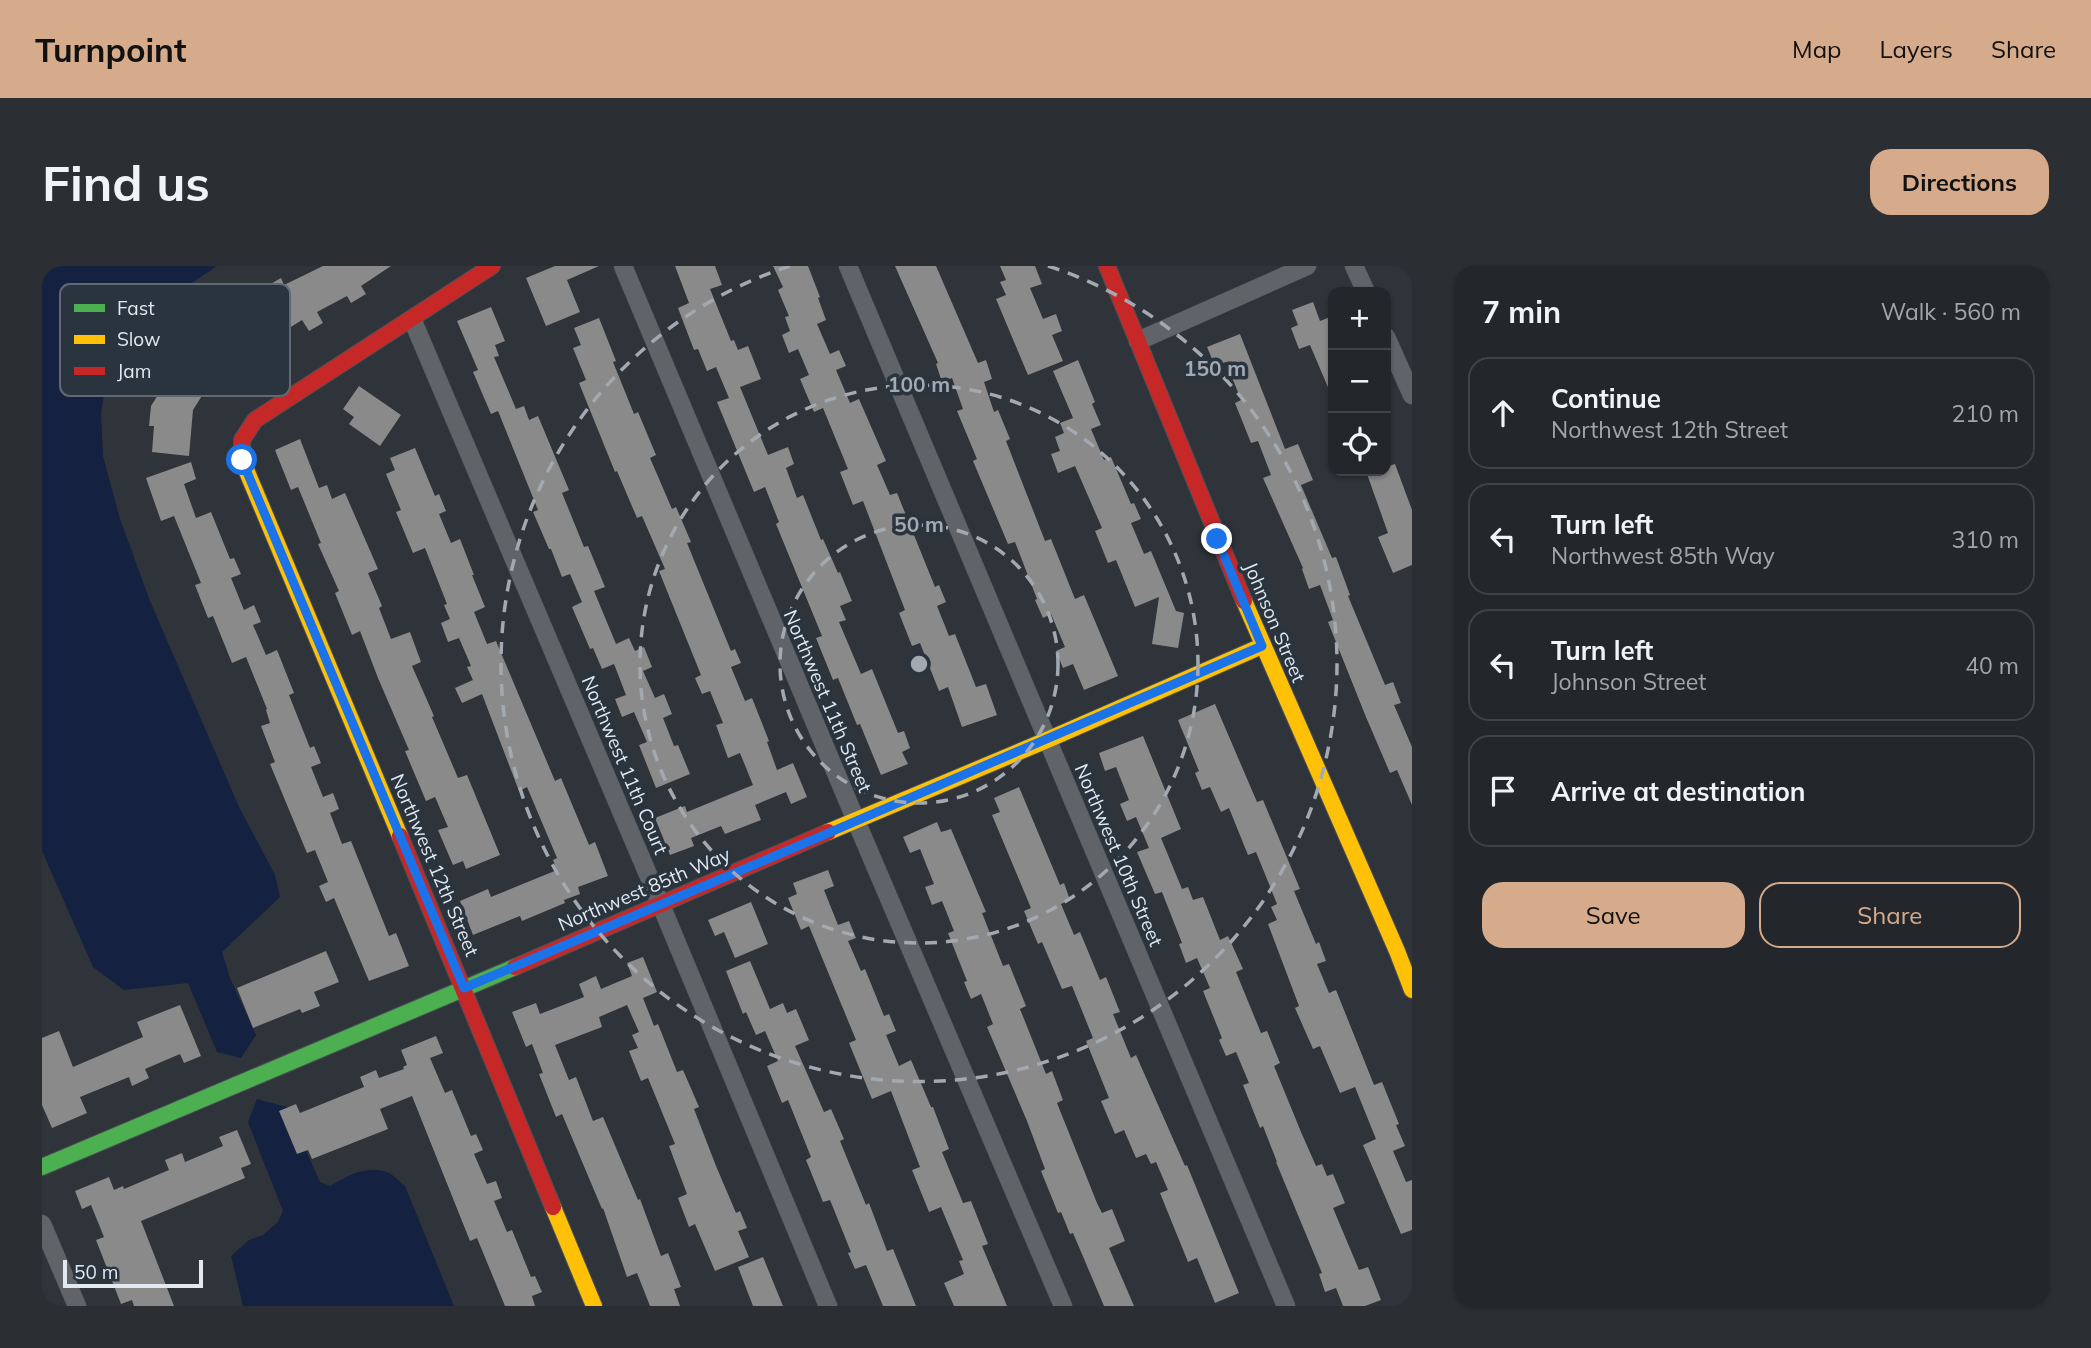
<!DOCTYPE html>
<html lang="en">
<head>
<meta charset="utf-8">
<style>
  :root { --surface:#23272c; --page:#2b2f34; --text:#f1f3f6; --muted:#a3a5a9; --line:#404448; --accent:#d6ab8b }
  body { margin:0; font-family:Mulish,sans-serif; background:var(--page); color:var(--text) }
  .controls { position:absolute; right:21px; top:21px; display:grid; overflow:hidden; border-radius:14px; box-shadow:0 2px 5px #0004 }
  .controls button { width:63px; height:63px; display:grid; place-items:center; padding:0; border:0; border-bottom:2px solid var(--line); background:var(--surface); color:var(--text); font:35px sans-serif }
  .scale { position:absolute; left:21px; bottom:18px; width:140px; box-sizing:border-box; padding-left:7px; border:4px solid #e1e8ef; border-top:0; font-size:19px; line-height:24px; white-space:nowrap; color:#e1e8ef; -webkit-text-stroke:5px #2a343f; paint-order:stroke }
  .stop { position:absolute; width:21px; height:21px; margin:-16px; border:5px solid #1a73e8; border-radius:50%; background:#fff }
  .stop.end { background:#1a73e8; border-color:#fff; box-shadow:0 2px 7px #0008 }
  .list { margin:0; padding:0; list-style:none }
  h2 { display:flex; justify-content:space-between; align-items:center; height:91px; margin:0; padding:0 28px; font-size:30px }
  h2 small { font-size:23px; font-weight:400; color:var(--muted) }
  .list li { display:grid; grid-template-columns:46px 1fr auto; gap:21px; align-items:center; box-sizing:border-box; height:112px; margin:0 14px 14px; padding:0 14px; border:2px solid var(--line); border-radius:21px }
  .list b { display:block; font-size:26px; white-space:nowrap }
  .list p { margin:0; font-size:23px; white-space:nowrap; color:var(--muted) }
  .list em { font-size:23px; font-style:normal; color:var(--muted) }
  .actions { display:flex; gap:14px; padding:21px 28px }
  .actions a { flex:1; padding:16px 0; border:2px solid var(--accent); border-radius:21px; text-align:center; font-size:24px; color:var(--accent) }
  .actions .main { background:var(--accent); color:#111 }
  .icon { flex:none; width:38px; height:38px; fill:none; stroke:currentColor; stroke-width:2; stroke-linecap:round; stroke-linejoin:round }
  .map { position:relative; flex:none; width:1370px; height:1040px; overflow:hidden; border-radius:21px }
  header { display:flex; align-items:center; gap:42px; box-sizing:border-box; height:98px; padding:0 35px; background:var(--accent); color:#111 }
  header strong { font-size:33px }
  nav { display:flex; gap:38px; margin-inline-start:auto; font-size:24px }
  .intro { display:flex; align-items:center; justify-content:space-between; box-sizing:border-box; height:168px; padding:0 42px }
  h1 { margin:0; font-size:49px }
  .button { padding:18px 32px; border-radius:21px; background:var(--accent); color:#111; font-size:24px; font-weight:700 }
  main { display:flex; gap:42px; padding:0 42px }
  aside { flex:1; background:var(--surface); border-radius:21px; box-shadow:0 2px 5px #0004 }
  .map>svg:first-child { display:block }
  .water { fill:#142141 }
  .building { fill:#8a8a8a }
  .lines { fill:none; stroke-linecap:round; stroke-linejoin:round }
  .street-casing { stroke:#4c5157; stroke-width:19 }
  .fast-casing { stroke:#4c5157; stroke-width:18 }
  .slow-casing { stroke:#4c5157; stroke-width:18 }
  .jam-casing { stroke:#4c5157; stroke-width:18 }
  .street { stroke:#606469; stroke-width:18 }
  .fast { stroke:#4caf50; stroke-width:16 }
  .slow { stroke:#ffc107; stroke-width:16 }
  .jam { stroke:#c62828; stroke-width:16 }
  .route { stroke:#1a73e8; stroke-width:9 }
  .ring { fill:none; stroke:#a3a9b0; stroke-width:3.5; stroke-dasharray:12 9 }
  .labels { text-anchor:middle; stroke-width:7; stroke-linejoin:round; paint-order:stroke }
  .street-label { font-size:19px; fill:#e1e8ef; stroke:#2a343f }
  .key { fill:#2a343f; stroke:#616a74; stroke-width:2 }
  .key-label { font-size:19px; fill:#e1e8ef }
  .centre { fill:#a3a9b0; stroke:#2a343f; stroke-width:3.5 }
  .ring-label { font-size:21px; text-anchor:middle; font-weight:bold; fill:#a3a9b0; stroke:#2a343f; stroke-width:7; stroke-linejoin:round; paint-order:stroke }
</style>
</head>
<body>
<header>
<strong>Turnpoint</strong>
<nav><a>Map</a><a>Layers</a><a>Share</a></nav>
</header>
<div class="intro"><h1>Find us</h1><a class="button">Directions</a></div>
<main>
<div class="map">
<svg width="1370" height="1040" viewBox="0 0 1370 1040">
  <rect width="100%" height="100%" fill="#2f343a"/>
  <path class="water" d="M 0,0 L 175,0 L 73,69 L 59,146 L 61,190 L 78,253 L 108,335 L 197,541 L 233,609 L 238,631 L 180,686 L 188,712 L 214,769 L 199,792 L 175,786 L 146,717 L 82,724 L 51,701 L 0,585 Z
    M 215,833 L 245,841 L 278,916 L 288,920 C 305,910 324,899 344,906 C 351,908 357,915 363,920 L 412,1040 L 201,1040 L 189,990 L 207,974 L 221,969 L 236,956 L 241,945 L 206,856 Z"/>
  <path class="building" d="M 281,0 L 349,0 L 319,20 L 324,28 L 309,37 L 305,30 L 275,46 L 281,57 L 267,65 L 260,54 L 244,64 L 220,23 L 239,12 L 242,19 Z
    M 513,0 L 557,0 L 525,14 L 538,46 L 504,60 L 484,12 Z
    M 633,0 L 673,0 L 680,19 L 668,23 L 689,75 L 692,74 L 696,84 L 706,80 L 719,113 L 698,121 L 726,189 L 746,181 L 752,198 L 744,202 L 755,232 L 761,229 L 779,274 L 781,273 L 796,307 L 798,306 L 810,335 L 798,340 L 804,354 L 797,356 L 819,408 L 830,403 L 856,467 L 862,465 L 868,482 L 860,486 L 866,498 L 839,509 L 818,458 L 815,459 L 796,412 L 791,414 L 774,372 L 780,370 L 734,258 L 737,256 L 723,221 L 712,226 L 675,136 L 687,132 L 674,101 L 665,105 L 656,83 L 652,84 L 636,42 L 647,37 Z
    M 731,0 L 766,0 L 778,31 L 776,32 L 784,54 L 775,58 L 788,88 L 797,84 L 804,100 L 794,104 L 808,137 L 817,133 L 844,195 L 835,199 L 848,229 L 855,227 L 893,321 L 897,319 L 904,336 L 895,340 L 907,370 L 913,368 L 934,421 L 944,418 L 955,449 L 920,461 L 906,421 L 897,425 L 878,377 L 870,380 L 857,347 L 863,344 L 821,235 L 811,239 L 798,206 L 806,203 L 781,142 L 772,146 L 758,113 L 767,109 L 756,83 L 747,87 L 740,69 L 748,65 L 743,51 L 747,50 L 736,24 L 741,21 Z
    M 853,0 L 894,0 L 936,97 L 944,94 L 950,113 L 942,116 L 952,146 L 956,144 L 968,173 L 964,175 L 1003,275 L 1009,273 L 1033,333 L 1042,329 L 1076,410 L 1042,424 L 1031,398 L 1021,402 L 1014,385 L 1023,381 L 1009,348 L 1001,352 L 993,334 L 995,333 L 973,276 L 966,278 L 931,195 L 935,193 L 915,145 L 921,143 L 910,112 L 900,116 L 894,98 L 896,97 Z
    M 958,0 L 993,0 L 1000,18 L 988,22 L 1001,53 L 1014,48 L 1020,65 L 1010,69 L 1021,95 L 986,109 L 954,33 L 964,29 L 958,16 L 964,14 Z
    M 1271,36 L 1278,55 L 1291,50 L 1291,133 L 1268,79 L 1257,83 L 1249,62 L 1256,59 L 1250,44 Z
    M 449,41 L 463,75 L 453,79 L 457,90 L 452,91 L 474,143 L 482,140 L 487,154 L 496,150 L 527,224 L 520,227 L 542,281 L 546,280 L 563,321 L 552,325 L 574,378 L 587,372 L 593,385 L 602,381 L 610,401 L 601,405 L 613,432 L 622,428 L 630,448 L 621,452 L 632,480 L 636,479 L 648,508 L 614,522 L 597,479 L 605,476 L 592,446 L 580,451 L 573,433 L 584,429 L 572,398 L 560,403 L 551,382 L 548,383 L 530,341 L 540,336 L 528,308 L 520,311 L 509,283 L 507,283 L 491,246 L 496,244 L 456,145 L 449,148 L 431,106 L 436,104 L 415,55 Z
    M 557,52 L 574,95 L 571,96 L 592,148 L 596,146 L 614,189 L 608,192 L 630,243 L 634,241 L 649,276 L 645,277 L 689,385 L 693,383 L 699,397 L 689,401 L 703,435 L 710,432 L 727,475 L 725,476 L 735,504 L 751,497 L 765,531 L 749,538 L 744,526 L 713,539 L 719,554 L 683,568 L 679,560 L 649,572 L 652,580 L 628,589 L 613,552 L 643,540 L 645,546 L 711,519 L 698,487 L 686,492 L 674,459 L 681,457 L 668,425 L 660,428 L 653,412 L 659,409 L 617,305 L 623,303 L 600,250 L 595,252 L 575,205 L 573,206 L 537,117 L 544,114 L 531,82 L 539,79 L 532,62 Z
    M 1198,68 L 1243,183 L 1256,178 L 1271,214 L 1259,219 L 1290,292 L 1294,291 L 1308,329 L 1306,330 L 1343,419 L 1351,416 L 1359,437 L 1352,439 L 1370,481 L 1370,539 L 1355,504 L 1348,507 L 1324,451 L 1286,356 L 1291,354 L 1278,319 L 1267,323 L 1260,303 L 1261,302 L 1221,212 L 1229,209 L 1216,175 L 1209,177 L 1193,137 L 1199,134 L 1184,96 L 1173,100 L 1165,81 Z
    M 148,78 L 180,98 L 151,144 L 147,190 L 110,186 L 112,160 L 107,160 L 109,140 Z
    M 1036,94 L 1053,136 L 1050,138 L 1059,159 L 1049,163 L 1062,194 L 1069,191 L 1089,238 L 1092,237 L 1099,253 L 1089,257 L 1102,288 L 1109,285 L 1134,345 L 1142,347 L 1136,382 L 1110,378 L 1117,331 L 1093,341 L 1074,294 L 1066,297 L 1053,265 L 1060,262 L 1033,200 L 1016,207 L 1009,188 L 1018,185 L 1013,171 L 1022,167 L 1018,157 L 1031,152 L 1011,105 Z
    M 317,120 L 359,149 L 338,180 L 307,158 L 312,151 L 301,143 Z
    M 258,173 L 277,222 L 285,219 L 290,233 L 303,227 L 336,303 L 326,307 L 340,340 L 337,342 L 349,373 L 368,366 L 379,396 L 370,400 L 392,450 L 390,451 L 416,512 L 425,509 L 458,589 L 424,603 L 421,595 L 411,599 L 396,564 L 406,561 L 393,531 L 384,535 L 363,485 L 367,484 L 336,412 L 318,365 L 310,369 L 293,327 L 297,325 L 276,278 L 279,277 L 256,221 L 249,224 L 233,184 Z
    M 373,182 L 393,230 L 397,228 L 404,245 L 397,248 L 409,277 L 418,273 L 432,309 L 430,309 L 443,341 L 432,346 L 445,378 L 454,375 L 513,515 L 519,512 L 547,579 L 553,576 L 566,610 L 536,621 L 538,628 L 522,634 L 523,637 L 480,655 L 478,650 L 431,669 L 418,635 L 446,623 L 449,631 L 515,604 L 511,594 L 515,592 L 485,521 L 477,525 L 440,428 L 420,437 L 413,422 L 431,414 L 425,401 L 429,400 L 417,372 L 406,376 L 399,357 L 408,353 L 402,339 L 405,338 L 383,282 L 371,287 L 354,246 L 359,244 L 344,208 L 353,204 L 348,192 Z
    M 149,196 L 154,213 L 142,218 L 154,252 L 169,246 L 188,293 L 192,292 L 199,308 L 189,312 L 202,344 L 212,339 L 219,356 L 211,359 L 224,389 L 235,384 L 252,427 L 247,429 L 268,482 L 272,480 L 279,497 L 269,501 L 281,531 L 291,527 L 297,543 L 288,547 L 300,578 L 309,575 L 347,670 L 354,667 L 367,700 L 327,715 L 292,632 L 284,636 L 277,620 L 286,616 L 273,584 L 265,587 L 228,498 L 233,496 L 219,460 L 228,457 L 224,444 L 225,443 L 204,391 L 190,397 L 171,350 L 166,352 L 153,319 L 159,317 L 132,250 L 119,255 L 104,212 Z
    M 1353,198 L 1370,244 L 1370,299 L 1351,307 L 1336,271 L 1346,267 L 1325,208 L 1333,205 L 1344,205 L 1344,201 Z
    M 1173,438 L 1215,536 L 1221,534 L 1258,623 L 1252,625 L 1274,678 L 1277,676 L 1284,695 L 1275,698 L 1287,727 L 1294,724 L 1332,819 L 1340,816 L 1357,858 L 1354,859 L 1363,880 L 1351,885 L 1364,916 L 1370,914 L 1370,964 L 1359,968 L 1321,879 L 1334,873 L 1313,821 L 1298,827 L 1278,780 L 1271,783 L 1253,742 L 1257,740 L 1226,658 L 1235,654 L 1229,641 L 1235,638 L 1214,586 L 1206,589 L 1187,542 L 1179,546 L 1168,521 L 1160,524 L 1153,507 L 1157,505 L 1136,454 Z
    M 1101,470 L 1139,563 L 1119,572 L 1140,623 L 1146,621 L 1151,634 L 1161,631 L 1178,674 L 1186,670 L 1201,703 L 1194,706 L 1219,767 L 1225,765 L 1238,797 L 1232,800 L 1259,866 L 1274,900 L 1280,898 L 1285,910 L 1291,908 L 1303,937 L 1291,942 L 1317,1004 L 1326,1001 L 1339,1034 L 1323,1040 L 1301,1040 L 1294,1022 L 1283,1026 L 1277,1008 L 1280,1007 L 1234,896 L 1235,896 L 1221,860 L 1218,862 L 1201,819 L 1207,817 L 1194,786 L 1184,790 L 1177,774 L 1180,772 L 1161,725 L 1168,722 L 1155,692 L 1144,697 L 1137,678 L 1140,677 L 1120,626 L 1113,628 L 1095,586 L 1107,582 L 1094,551 L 1085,555 L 1078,538 L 1087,534 L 1074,501 L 1063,505 L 1057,487 Z
    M 977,521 L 1018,619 L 1022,617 L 1028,634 L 1019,638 L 1032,669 L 1038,666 L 1058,714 L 1064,711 L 1078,746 L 1071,748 L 1089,792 L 1094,789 L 1143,900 L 1145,899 L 1197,1027 L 1173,1037 L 1155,992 L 1146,996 L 1118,927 L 1126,924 L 1114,896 L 1109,898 L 1104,888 L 1094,892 L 1082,864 L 1073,868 L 1059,835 L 1067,832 L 1044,775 L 1051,772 L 1030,720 L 1020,723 L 1000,676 L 996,678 L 982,645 L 989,642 L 950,549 L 958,546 L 952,532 Z
    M 895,556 L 899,566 L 909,563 L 944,646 L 940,647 L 961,700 L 967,698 L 984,740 L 978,743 L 1004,808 L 1010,805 L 1021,834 L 1015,837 L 1055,937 L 1060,947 L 1070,943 L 1083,975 L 1067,982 L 1092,1040 L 1062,1040 L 1031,967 L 1028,968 L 1019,946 L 1016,947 L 999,905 L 1003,903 L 985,855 L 945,761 L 951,758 L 939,728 L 929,733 L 922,716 L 925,715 L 906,667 L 912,665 L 900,635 L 890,639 L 883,621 L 892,618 L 878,583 L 868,587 L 861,571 Z
    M 786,604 L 792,620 L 782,624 L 796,659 L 807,655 L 814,672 L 806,675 L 819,705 L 823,703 L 842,750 L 847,748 L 854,765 L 844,769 L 857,800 L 869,794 L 889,841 L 891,841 L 907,883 L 900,886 L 921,937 L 929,935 L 946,978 L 940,980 L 965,1040 L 912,1040 L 902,1017 L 922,1008 L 917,995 L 921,994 L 899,941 L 887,946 L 870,904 L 878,901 L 849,825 L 830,833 L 807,777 L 814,774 L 767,660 L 759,664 L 746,632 L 755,628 L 751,617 Z
    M 709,636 L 726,678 L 693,692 L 682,666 L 673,670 L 666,654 Z
    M 284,685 L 297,716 L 272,726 L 278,740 L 260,747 L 258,743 L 211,762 L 195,722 Z
    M 601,691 L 615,726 L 601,732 L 612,760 L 616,758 L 635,806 L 641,804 L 657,841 L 652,843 L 674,900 L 694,947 L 698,945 L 705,962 L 696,965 L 707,991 L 673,1005 L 653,958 L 647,961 L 636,932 L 645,928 L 627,880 L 633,878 L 606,812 L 599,815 L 587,785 L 596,782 L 590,769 L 597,766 L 585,739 L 557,751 L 560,761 L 513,779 L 527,814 L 534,811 L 551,855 L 561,851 L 596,934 L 598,933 L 619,990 L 626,987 L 639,1021 L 632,1023 L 638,1040 L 608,1040 L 595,1007 L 585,1011 L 561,942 L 560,943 L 520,848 L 514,851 L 497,808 L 501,807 L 490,778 L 484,781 L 470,746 L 494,737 L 498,748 L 542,731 L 537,718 L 554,710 L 559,723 L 590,710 L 585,697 Z
    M 708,695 L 728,743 L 741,737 L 745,747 L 754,743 L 767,774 L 753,780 L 782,846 L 789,843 L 802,873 L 798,875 L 824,939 L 827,937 L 845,985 L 851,983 L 874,1040 L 841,1040 L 824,999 L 813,1003 L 806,987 L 809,986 L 788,934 L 781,936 L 764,894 L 769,891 L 746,834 L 740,837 L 725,800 L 736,795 L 723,765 L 714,769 L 704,746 L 701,748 L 684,705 Z
    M 138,739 L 159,790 L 142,797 L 138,788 L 103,803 L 107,812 L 90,820 L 87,811 L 38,831 L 45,847 L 10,862 L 0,839 L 0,772 L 17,765 L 31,801 L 101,771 L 95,756 Z
    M 394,770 L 401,787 L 388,792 L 403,827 L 410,824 L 429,870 L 434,868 L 441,884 L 432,888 L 445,918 L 454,915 L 460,932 L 452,935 L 465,966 L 470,964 L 489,1011 L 493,1010 L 500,1026 L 490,1030 L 493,1040 L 463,1040 L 435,972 L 428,975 L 370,830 L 338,843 L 346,863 L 270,893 L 266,884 L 255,888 L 237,845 L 254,838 L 258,847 L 322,821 L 318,811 L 334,804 L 337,812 L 362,803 L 361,801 L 365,799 L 359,784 Z
    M 195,864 L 209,898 L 199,902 L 203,912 L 99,955 L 132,1040 L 92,1040 L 90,1034 L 79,1038 L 54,974 L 62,971 L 49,939 L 40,943 L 33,925 L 67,911 L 72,924 L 81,920 L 82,923 L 127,904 L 123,894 L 140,887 L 143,896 L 181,880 L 177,871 Z
    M 721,991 L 741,1040 L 711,1040 L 696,1001 Z"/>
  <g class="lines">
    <defs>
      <path id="street" d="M 581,0 L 823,576 L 1021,1040
        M 806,0 L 1244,1040
        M 1312,0 L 1324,26
        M 370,53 L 619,639 L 786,1040
        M 1344,71 L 1370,129
        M 1096,75 L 1265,0
        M 0,958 L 35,1040"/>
      <path id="fast" d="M 0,901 L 473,701"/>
      <path id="slow" d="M 200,187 L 200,194 L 358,570
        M 1202,335 L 1355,685 L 1370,724
        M 786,566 L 1005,474 L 1220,380
        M 511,941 L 552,1040"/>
      <path id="jam" d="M 1065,0 L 1202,335
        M 200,187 L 200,174 L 213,154 L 450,0
        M 358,570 L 511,941
        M 473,701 L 786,566"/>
    </defs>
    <use href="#street" class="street-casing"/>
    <use href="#fast" class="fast-casing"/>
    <use href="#slow" class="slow-casing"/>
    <use href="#jam" class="jam-casing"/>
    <use href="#street" class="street"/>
    <use href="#fast" class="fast"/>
    <use href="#slow" class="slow"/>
    <use href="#jam" class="jam"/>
  </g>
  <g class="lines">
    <path class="route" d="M 200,194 L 422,722 C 689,610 954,495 1220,380 L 1175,273"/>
  </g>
  <g class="ring">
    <circle cx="877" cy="398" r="139"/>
    <circle cx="877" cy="398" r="279"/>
    <path d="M1006 0A418 418 0 1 1 748 0"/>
  </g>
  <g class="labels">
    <g class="street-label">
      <text transform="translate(1233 356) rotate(67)" y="7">Johnson Street</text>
      <text transform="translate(786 435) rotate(67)" y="7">Northwest 11th Street</text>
      <text transform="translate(583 499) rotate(67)" y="7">Northwest 11th Court</text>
      <text transform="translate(1077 589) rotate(67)" y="7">Northwest 10th Street</text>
      <text transform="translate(393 599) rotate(67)" y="7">Northwest 12th Street</text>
      <text transform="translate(602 623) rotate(-23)" y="7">Northwest 85th Way</text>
    </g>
  </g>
  <rect x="18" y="18" width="230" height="112" rx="10" class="key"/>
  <rect x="32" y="38" width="31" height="8" fill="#4caf50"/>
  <rect x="32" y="69" width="31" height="9" fill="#ffc107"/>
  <rect x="32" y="101" width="31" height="8" fill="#c62828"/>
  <g class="key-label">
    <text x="75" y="49">Fast</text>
    <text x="75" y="80">Slow</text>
    <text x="75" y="112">Jam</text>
  </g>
  <circle cx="877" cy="398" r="10" class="centre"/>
  <g class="ring-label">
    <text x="1173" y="110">150 m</text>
    <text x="877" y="126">100 m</text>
    <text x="877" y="266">50 m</text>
  </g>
</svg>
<div class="controls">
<button>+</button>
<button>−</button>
<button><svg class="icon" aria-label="locate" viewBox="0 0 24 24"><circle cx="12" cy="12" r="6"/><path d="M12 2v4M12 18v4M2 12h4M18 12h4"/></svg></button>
</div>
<div class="scale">50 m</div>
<div class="stop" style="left:200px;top:194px"></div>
<div class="stop end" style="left:1175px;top:273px"></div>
</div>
<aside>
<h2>7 min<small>Walk · 560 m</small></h2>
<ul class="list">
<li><svg class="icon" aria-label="ahead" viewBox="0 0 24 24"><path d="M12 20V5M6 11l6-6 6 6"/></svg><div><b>Continue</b><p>Northwest 12th Street</p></div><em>210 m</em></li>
<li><svg class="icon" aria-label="left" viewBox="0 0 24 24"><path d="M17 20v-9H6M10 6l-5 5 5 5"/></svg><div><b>Turn left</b><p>Northwest 85th Way</p></div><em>310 m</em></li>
<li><svg class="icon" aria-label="left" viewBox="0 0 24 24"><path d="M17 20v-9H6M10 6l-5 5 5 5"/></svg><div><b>Turn left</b><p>Johnson Street</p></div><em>40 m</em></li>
<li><svg class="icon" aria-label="arrive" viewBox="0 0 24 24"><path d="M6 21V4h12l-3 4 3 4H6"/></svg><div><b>Arrive at destination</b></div></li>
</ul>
<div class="actions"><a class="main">Save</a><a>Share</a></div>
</aside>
</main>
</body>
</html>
